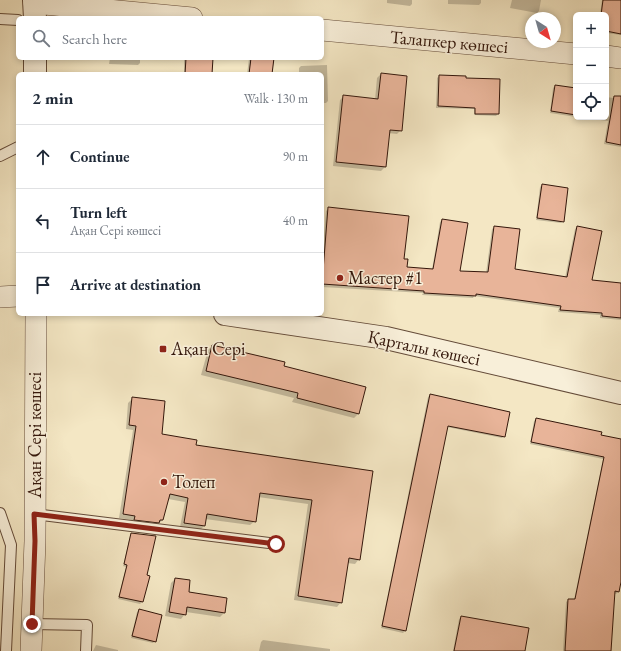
<!DOCTYPE html>
<html lang="en">
<head>
<meta charset="utf-8">
<style>
  :root { --surface:#fff; --page:#f6f6f7; --text:#1f2937; --muted:#747a83; --line:#e0e1e3 }
  body { margin:0; font-family:"EB Garamond",serif; background:var(--page); color:var(--text) }
  .controls { position:absolute; right:12px; top:12px; display:grid; overflow:hidden; border-radius:6px; box-shadow:0 2px 6px #0003 }
  .controls button { width:36px; height:36px; display:grid; place-items:center; padding:0; border:0; border-bottom:1px solid var(--line); background:var(--surface); color:var(--text); font:20px sans-serif }
  .compass { position:absolute; left:525px; top:12px; width:36px; height:36px; border-radius:50%; background:var(--surface); box-shadow:0 2px 6px #0003; rotate:143deg }
  .stop { position:absolute; width:12px; height:12px; margin:-9px; border:3px solid #8f2418; border-radius:50%; background:#fff }
  .stop.end { background:#8f2418; border-color:#fff; box-shadow:0 1px 4px #0008 }
  .list { margin:0; padding:0; list-style:none }
  h2 { display:flex; justify-content:space-between; align-items:center; height:52px; margin:0; padding:0 16px; font-size:17px }
  h2 small { font-size:13px; font-weight:400; color:var(--muted) }
  .list li { display:grid; grid-template-columns:26px 1fr auto; gap:12px; align-items:center; box-sizing:border-box; height:64px; padding:0 16px; border-top:1px solid var(--line) }
  .list b { display:block; font-size:15px; white-space:nowrap }
  .list p { margin:0; font-size:13px; white-space:nowrap; color:var(--muted) }
  .list em { font-size:13px; font-style:normal; color:var(--muted) }
  .icon { flex:none; width:22px; height:22px; fill:none; stroke:currentColor; stroke-width:2; stroke-linecap:round; stroke-linejoin:round }
  .map { position:relative; flex:none; width:621px; height:651px; overflow:hidden }
  .search { position:absolute; background:var(--surface); box-shadow:0 2px 6px #0003; left:16px; top:16px; width:308px; height:44px; display:flex; align-items:center; gap:10px; box-sizing:border-box; padding:0 14px; border-radius:6px; color:var(--muted); font-size:15px }
  .panel { position:absolute; background:var(--surface); box-shadow:0 2px 6px #0003; left:16px; top:72px; width:308px; height:244px; border-radius:6px }
  .map>svg:first-child { display:block }
  .shadow { fill:#0003 }
  .building { fill:#e8b499; stroke:#34170b }
  .lines { fill:none; stroke-linecap:round; stroke-linejoin:round }
  .service-casing { stroke:#644b39; stroke-width:12 }
  .minor-casing { stroke:#644b39; stroke-width:22 }
  .tertiary-casing { stroke:#644b39; stroke-width:24 }
  .service { stroke:#f8efd9; stroke-width:10 }
  .minor { stroke:#f8efd9; stroke-width:21 }
  .tertiary { stroke:#f8efd9; stroke-width:22 }
  .route { stroke:#8f2418; stroke-width:5 }
  .poi-dot { fill:#8f2418; stroke:#f8efd9; stroke-width:1.5 }
  .labels { text-anchor:middle; stroke-width:3; stroke-linejoin:round; paint-order:stroke }
  .street-label { font-size:18px; fill:#34170b; stroke:#f8efd9 }
  .poi-label { font-size:18px; fill:#34170b; stroke:#f8efd9; text-anchor:start }
</style>
</head>
<body>
<div class="map">
<svg width="621" height="651" viewBox="0 0 621 651">
  <rect width="100%" height="100%" fill="#f4e7c4"/>
  <filter id="stains"><feTurbulence type="fractalNoise" baseFrequency=".005" numOctaves="4"/><feColorMatrix values="0 0 0 0 .2 0 0 0 0 .09 0 0 0 0 .02 0 0 0 .5 -.17"/></filter>
  <radialGradient id="worn" r=".72"><stop offset=".6" stop-color="#630" stop-opacity="0"/><stop offset="1" stop-color="#630" stop-opacity=".3"/></radialGradient>
  <path class="shadow" d="M 387,0 L 412,0 L 412,4 L 410,6 L 387,3 Z
    M 448,0 L 481,0 L 481,3 L 479,5 L 448,4 Z
    M 512,0 L 541,0 L 539,11 L 537,13 L 510,8 Z
    M 602,0 L 621,0 L 621,35 L 606,33 L 606,15 L 600,15 Z
    M 110,58 L 140,58 L 140,63 L 138,65 L 109,64 Z
    M 184,58 L 212,58 L 211,74 L 184,74 Z
    M 250,58 L 258,58 L 271,74 L 247,74 L 249,59 Z
    M 327,65 L 328,101 L 326,103 L 322,103 L 322,74 L 299,74 L 299,68 L 301,66 Z
    M 381,74 L 401,130 L 397,134 L 388,133 L 385,167 L 381,171 L 333,166 L 340,100 L 344,96 L 375,100 L 377,78 Z
    M 439,76 L 498,114 L 496,116 L 474,115 L 474,109 L 436,108 L 437,78 Z
    M 555,86 L 576,89 L 576,117 L 550,113 L 553,88 Z
    M 606,97 L 621,99 L 621,147 L 604,144 L 608,121 L 577,117 L 606,117 Z
    M 542,185 L 563,221 L 561,223 L 536,220 L 540,187 Z
    M 328,209 L 403,260 L 406,268 L 432,270 L 440,222 L 442,220 L 459,272 L 486,273 L 492,229 L 495,227 L 514,270 L 565,278 L 575,229 L 577,227 L 591,281 L 621,284 L 621,320 L 600,318 L 600,315 L 558,312 L 559,308 L 474,296 L 473,298 L 422,295 L 423,293 L 322,287 L 322,260 L 326,211 Z
    M 212,346 L 283,367 L 359,413 L 354,418 L 292,402 L 294,398 L 201,375 L 208,350 Z
    M 430,395 L 504,436 L 502,438 L 447,427 L 405,631 L 403,633 L 381,628 L 428,397 Z
    M 133,398 L 161,435 L 195,445 L 372,471 L 359,559 L 355,564 L 347,563 L 341,602 L 337,607 L 294,600 L 308,504 L 258,497 L 255,521 L 250,525 L 205,519 L 204,526 L 200,530 L 180,527 L 185,502 L 168,499 L 163,520 L 154,527 L 131,524 L 132,520 L 119,518 L 133,430 L 126,429 L 128,403 Z
    M 536,419 L 621,440 L 621,577 L 618,592 L 616,594 L 614,593 L 610,651 L 563,651 L 566,602 L 568,600 L 574,600 L 603,459 L 530,444 L 534,421 Z
    M 132,534 L 145,576 L 148,576 L 142,602 L 140,604 L 118,599 L 126,567 L 123,566 L 130,536 Z
    M 175,579 L 187,593 L 224,613 L 220,617 L 186,612 L 185,614 L 181,619 L 165,616 L 171,583 Z
    M 139,610 L 155,641 L 153,643 L 131,638 L 137,612 Z
    M 461,617 L 524,651 L 453,651 L 459,619 Z
    M 263,640 L 330,649 L 330,651 L 259,651 L 261,642 Z
    M 96,645 L 118,650 L 118,651 L 93,651 Z"/>
  <path class="building" d="M 603,0 L 621,0 L 621,34 L 606,31 L 606,15 L 601,15 Z
    M 186,58 L 213,58 L 212,74 L 185,74 Z
    M 251,58 L 274,58 L 272,74 L 249,74 Z
    M 381,73 L 407,76 L 402,131 L 390,130 L 386,167 L 336,162 L 343,95 L 378,99 Z
    M 439,75 L 466,76 L 466,78 L 500,79 L 499,114 L 475,114 L 475,108 L 438,106 Z
    M 555,85 L 576,88 L 576,115 L 551,111 Z
    M 614,96 L 621,96 L 621,145 L 606,142 Z
    M 542,184 L 568,188 L 564,222 L 537,218 Z
    M 328,207 L 409,216 L 404,259 L 408,259 L 407,267 L 433,269 L 442,219 L 468,223 L 460,271 L 488,272 L 494,226 L 520,229 L 515,269 L 567,277 L 577,226 L 602,231 L 592,280 L 621,283 L 621,318 L 602,316 L 602,313 L 560,310 L 561,306 L 476,294 L 476,296 L 424,293 L 424,291 L 322,284 Z
    M 212,345 L 285,362 L 284,366 L 366,387 L 359,414 L 297,398 L 298,393 L 206,371 Z
    M 430,394 L 510,412 L 505,437 L 448,426 L 406,631 L 382,626 Z
    M 132,397 L 165,401 L 162,434 L 197,440 L 196,445 L 373,471 L 360,560 L 349,558 L 342,603 L 298,596 L 312,500 L 260,493 L 256,522 L 207,514 L 205,526 L 184,523 L 188,498 L 170,494 L 163,520 L 160,520 L 159,523 L 134,520 L 135,516 L 123,514 L 136,426 L 129,425 Z
    M 536,418 L 602,432 L 601,435 L 621,439 L 621,582 L 619,592 L 615,591 L 611,651 L 565,651 L 568,599 L 575,599 L 604,457 L 531,442 Z
    M 131,533 L 156,536 L 147,575 L 150,576 L 143,602 L 119,597 L 127,565 L 124,564 Z
    M 175,578 L 190,580 L 189,592 L 227,598 L 225,613 L 187,607 L 186,615 L 169,612 Z
    M 139,609 L 162,615 L 156,642 L 132,636 Z
    M 461,616 L 529,628 L 525,651 L 454,651 Z"/>
  <g class="lines">
    <defs>
      <path id="service" d="M 0,19 L 18,20
        M 0,156 L 18,147
        M 0,513 L 11,545 L 6,651
        M 34,514 L 277,544
        M 32,624 L 87,625 L 86,651"/>
      <path id="minor" d="M 34,3 L 192,18
        M 322,30 L 576,54
        M 606,56 L 621,58
        M 0,297 L 18,296
        M 31,651 L 35,541 L 36,314"/>
      <path id="tertiary" d="M 34,0 L 35,18
        M 35,58 L 35,74
        M 225,314 L 386,338 L 621,393"/>
    </defs>
    <use href="#service" class="service-casing"/>
    <use href="#minor" class="minor-casing"/>
    <use href="#tertiary" class="tertiary-casing"/>
    <use href="#service" class="service"/>
    <use href="#minor" class="minor"/>
    <use href="#tertiary" class="tertiary"/>
  </g>
  <g class="lines">
    <path class="route" d="M 32,624 L 35,541 L 34,514 L 276,544"/>
  </g>
  <g class="poi-dot">
    <circle cx="340" cy="278" r="4"/>
    <rect x="159" y="345" width="8" height="8" rx="2"/>
    <circle cx="164" cy="482" r="4"/>
  </g>
  <g class="labels">
    <g class="street-label">
      <text transform="translate(449 42) rotate(5)" y="6">Талапкер көшесі</text>
      <text transform="translate(424 348) rotate(12)" y="6">Қарталы көшесі</text>
      <text transform="translate(35 435) rotate(-90)" y="6">Ақан Сері көшесі</text>
    </g>
    <g class="poi-label">
      <text x="348" y="284">Мастер #1</text>
      <text x="171" y="355">Ақан Серi</text>
      <text x="172" y="488">Толеп</text>
    </g>
  </g>
  <rect width="100%" height="100%" filter="url(#stains)"/>
  <rect width="100%" height="100%" fill="url(#worn)"/>
</svg>
<div class="controls">
<button>+</button>
<button>−</button>
<button><svg class="icon" aria-label="locate" viewBox="0 0 24 24"><circle cx="12" cy="12" r="6"/><path d="M12 2v4M12 18v4M2 12h4M18 12h4"/></svg></button>
</div>
<svg class="compass" viewBox="-18 -18 36 36"><path d="M0-13l5 13h-10z" fill="#e53935"/><path d="M0 13l5-13h-10z" fill="#747a83"/></svg>
<div class="stop" style="left:276px;top:544px"></div>
<div class="stop end" style="left:32px;top:624px"></div>
<div class="search"><svg class="icon" aria-label="search" viewBox="0 0 24 24"><circle cx="10" cy="10" r="6"/><path d="M15 15l6 6"/></svg>Search here</div>
<section class="panel">
<h2>2 min<small>Walk · 130 m</small></h2>
<ul class="list">
<li><svg class="icon" aria-label="ahead" viewBox="0 0 24 24"><path d="M12 20V5M6 11l6-6 6 6"/></svg><div><b>Continue</b></div><em>90 m</em></li>
<li><svg class="icon" aria-label="left" viewBox="0 0 24 24"><path d="M17 20v-9H6M10 6l-5 5 5 5"/></svg><div><b>Turn left</b><p>Ақан Сері көшесі</p></div><em>40 m</em></li>
<li><svg class="icon" aria-label="arrive" viewBox="0 0 24 24"><path d="M6 21V4h12l-3 4 3 4H6"/></svg><div><b>Arrive at destination</b></div></li>
</ul>
</section>
</div>
</body>
</html>
